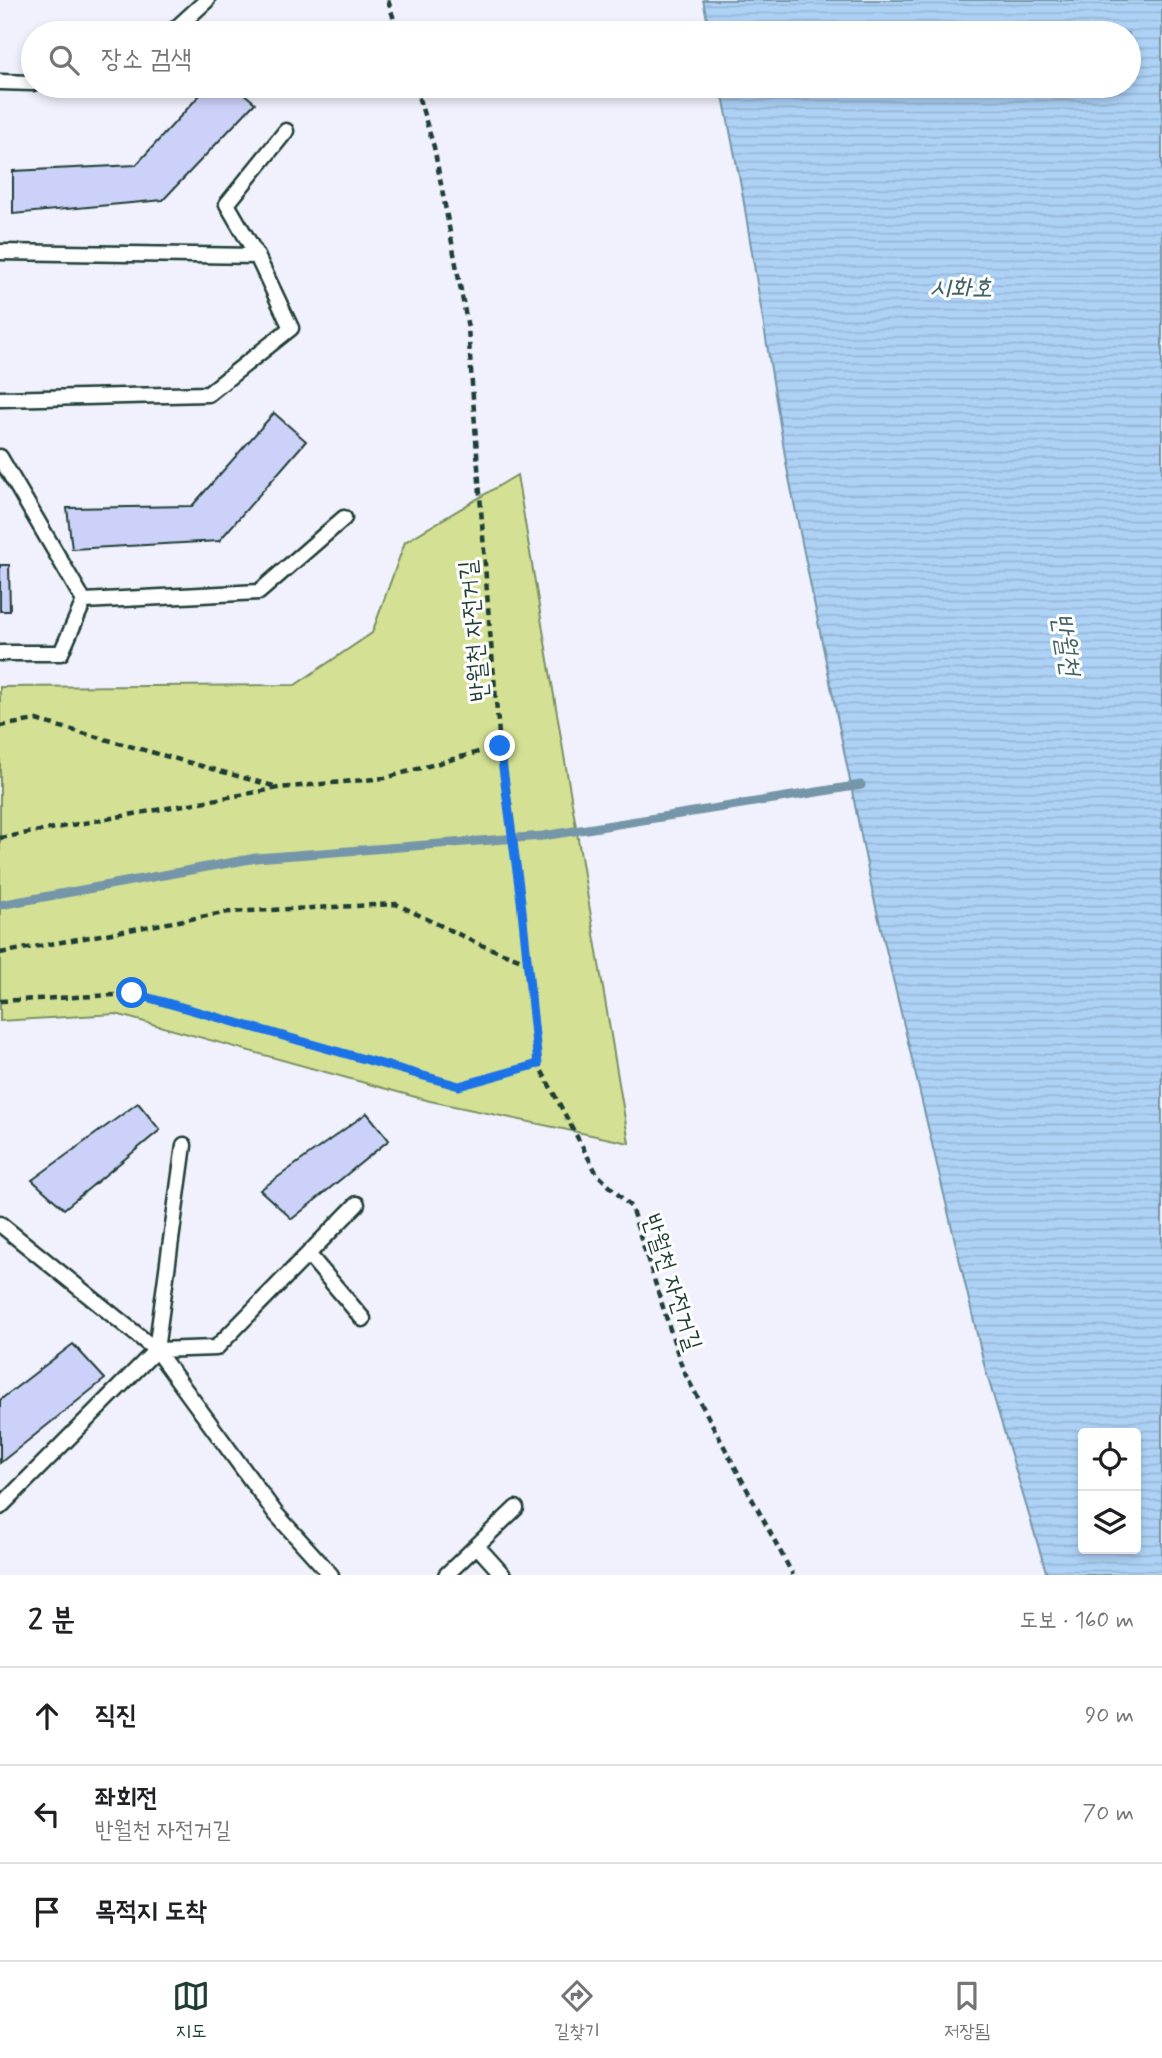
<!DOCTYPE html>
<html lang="ko">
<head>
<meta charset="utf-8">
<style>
  :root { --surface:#fff; --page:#f2f2f2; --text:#202124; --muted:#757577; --line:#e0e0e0; --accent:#1f3d34 }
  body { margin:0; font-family:Mynerve,"Poor Story",sans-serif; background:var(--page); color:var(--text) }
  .controls { position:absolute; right:21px; bottom:21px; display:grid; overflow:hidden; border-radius:7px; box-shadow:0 4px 10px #0003 }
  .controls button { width:63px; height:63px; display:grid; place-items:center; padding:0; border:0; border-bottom:2px solid var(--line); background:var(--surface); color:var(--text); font:35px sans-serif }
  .stop { position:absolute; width:21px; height:21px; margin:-16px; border:5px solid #1a73e8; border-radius:50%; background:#fff }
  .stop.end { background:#1a73e8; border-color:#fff; box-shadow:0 2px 7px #0008 }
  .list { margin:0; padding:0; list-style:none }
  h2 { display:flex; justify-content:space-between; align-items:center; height:91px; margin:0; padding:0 28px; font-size:30px }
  h2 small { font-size:23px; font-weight:400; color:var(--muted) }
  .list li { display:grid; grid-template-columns:46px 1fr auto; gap:21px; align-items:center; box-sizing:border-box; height:98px; padding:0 28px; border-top:2px solid var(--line) }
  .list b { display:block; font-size:26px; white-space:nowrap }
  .list p { margin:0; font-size:23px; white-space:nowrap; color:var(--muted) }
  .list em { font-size:23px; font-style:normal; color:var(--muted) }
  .icon { flex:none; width:38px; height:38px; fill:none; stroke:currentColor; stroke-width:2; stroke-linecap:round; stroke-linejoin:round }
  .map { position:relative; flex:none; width:1162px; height:1575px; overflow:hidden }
  .search { position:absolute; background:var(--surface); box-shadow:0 4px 10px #0003; left:21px; right:21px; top:21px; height:77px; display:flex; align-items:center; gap:18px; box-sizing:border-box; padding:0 24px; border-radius:38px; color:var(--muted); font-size:26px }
  .sheet { height:385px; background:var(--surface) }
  nav { display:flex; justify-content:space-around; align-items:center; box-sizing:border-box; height:98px; border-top:2px solid var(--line); background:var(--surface); font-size:19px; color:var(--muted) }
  nav a { display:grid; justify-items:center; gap:4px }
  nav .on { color:var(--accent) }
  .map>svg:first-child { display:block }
  .park { fill:#d4e194; stroke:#7a8f64; stroke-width:2 }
  .water { fill:url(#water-rules); stroke:#7596a8; stroke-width:2; fill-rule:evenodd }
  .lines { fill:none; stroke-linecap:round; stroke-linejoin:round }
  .stream { stroke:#7596a8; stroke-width:9 }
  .building { fill:#ccd1f9; stroke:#1f3d34; stroke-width:2 }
  .service-casing { stroke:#1f3d34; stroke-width:19 }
  .path { stroke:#1f3d34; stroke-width:4.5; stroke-dasharray:7 5; stroke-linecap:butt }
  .service { stroke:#fff; stroke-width:14 }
  .route { stroke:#1a73e8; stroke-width:9 }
  .labels { text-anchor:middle; stroke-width:6; stroke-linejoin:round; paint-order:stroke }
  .street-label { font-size:24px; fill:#1f3d34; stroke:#fff }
  .water-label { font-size:26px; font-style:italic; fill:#436264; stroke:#fff }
</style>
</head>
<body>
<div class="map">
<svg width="1162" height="1575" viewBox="0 0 1162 1575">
  <defs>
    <pattern id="water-rules" width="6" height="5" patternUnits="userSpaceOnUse" patternTransform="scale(1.75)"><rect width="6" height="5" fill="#aed2f6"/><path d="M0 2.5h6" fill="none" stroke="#95b5d4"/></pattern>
  </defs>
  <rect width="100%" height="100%" fill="#f0f1fd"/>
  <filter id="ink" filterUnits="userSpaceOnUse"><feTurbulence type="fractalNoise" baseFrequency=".0143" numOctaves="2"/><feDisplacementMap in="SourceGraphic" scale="14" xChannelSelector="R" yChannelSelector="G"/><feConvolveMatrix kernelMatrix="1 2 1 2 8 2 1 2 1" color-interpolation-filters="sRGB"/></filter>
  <g filter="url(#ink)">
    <path class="park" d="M 517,475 L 629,1143 L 430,1101 L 116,1014 L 0,1021 L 0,687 L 295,685 L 372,633 L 405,542 Z"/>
    <path class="water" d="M 703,0 L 1162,0 L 1162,1575 L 1047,1575 L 985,1368 L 872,890 L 787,468 L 742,191 L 721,86 L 1129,86 L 1129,33 L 710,33 ZM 1083,1433 L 1136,1433 L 1136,1549 L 1083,1549 Z"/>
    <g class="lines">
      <path class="stream" d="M 0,905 L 256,858 L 543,836 L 861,785"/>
    </g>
    <path class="building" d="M 208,86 L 235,86 L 255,103 L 163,200 L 13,214 L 13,171 L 136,165 Z
      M 274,413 L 306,441 L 219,541 L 72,549 L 67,508 L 192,506 Z
      M 0,565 L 9,565 L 10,611 L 0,611 Z
      M 138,1103 L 160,1130 L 64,1209 L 32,1180 Z
      M 367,1113 L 389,1140 L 292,1219 L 260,1190 Z
      M 73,1344 L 105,1379 L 0,1463 L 0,1400 Z"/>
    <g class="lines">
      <defs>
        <path id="service" d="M 171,33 L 207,0
          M 0,82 L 33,83
          M 98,86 L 114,86
          M 0,252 L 257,256
          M 0,399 L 208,394 L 291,328 L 257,256 L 227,204 L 286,131
          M 0,457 L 84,601
          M 84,601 L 259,592 L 344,518
          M 0,653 L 61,653 L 84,601
          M 0,1224 L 156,1350 L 276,1514 L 331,1575
          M 308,1254 L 363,1319
          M 156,1350 L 216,1348 L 357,1204
          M 0,1507 L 156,1350 L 184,1145
          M 477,1546 L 503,1575
          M 446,1575 L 516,1508"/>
      </defs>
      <use href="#service" class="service-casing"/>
      <path class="path" d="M 388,0 L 398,33
        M 415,86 L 434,147 L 468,328 L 489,620 L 500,746 L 521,901 L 538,1064 L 597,1174 L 631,1207 L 683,1370 L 793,1575
        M 0,726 L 36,720 L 277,787
        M 0,838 L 279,788 L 385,778 L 500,746
        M 0,953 L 229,912 L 396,904 L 481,945 L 527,962
        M 0,1001 L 132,994 L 459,1086 L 538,1064"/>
      <use href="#service" class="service"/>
    </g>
  </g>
  <g class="lines" filter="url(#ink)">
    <path class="route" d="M 132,993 L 459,1086 L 538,1064 L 521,901 L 500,746"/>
  </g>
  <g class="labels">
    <g class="street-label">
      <text transform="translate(473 631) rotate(-95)" y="8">반월천 자전거길</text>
      <text transform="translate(673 1282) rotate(72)" y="8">반월천 자전거길</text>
    </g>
    <g class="water-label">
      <text x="961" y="296">시화호</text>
      <text transform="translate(1067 644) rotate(81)" y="9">반월천</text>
    </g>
  </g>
</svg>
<div class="controls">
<button><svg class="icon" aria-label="locate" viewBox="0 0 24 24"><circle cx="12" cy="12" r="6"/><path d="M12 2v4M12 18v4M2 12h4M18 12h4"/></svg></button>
<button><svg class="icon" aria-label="layers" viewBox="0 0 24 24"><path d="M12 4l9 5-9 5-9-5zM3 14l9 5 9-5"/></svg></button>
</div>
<div class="stop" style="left:132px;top:993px"></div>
<div class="stop end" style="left:500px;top:746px"></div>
<div class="search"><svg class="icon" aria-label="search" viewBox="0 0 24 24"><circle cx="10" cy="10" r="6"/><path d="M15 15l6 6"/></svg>장소 검색</div>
</div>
<section class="sheet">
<h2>2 분<small>도보 · 160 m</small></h2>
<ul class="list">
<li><svg class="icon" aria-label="ahead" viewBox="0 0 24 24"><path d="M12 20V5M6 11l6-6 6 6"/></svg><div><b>직진</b></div><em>90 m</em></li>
<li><svg class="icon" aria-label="left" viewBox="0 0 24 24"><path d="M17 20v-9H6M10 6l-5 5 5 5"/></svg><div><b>좌회전</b><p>반월천 자전거길</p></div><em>70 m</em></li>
<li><svg class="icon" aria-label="arrive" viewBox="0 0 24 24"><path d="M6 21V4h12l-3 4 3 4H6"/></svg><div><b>목적지 도착</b></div></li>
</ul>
</section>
<nav>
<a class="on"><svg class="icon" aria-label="map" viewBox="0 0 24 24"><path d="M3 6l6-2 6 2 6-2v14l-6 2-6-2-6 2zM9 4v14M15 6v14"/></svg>지도</a>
<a><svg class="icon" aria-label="directions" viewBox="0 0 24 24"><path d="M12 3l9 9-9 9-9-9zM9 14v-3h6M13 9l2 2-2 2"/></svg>길찾기</a>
<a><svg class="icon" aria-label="saved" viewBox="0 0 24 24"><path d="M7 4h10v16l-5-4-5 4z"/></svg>저장됨</a>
</nav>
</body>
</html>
